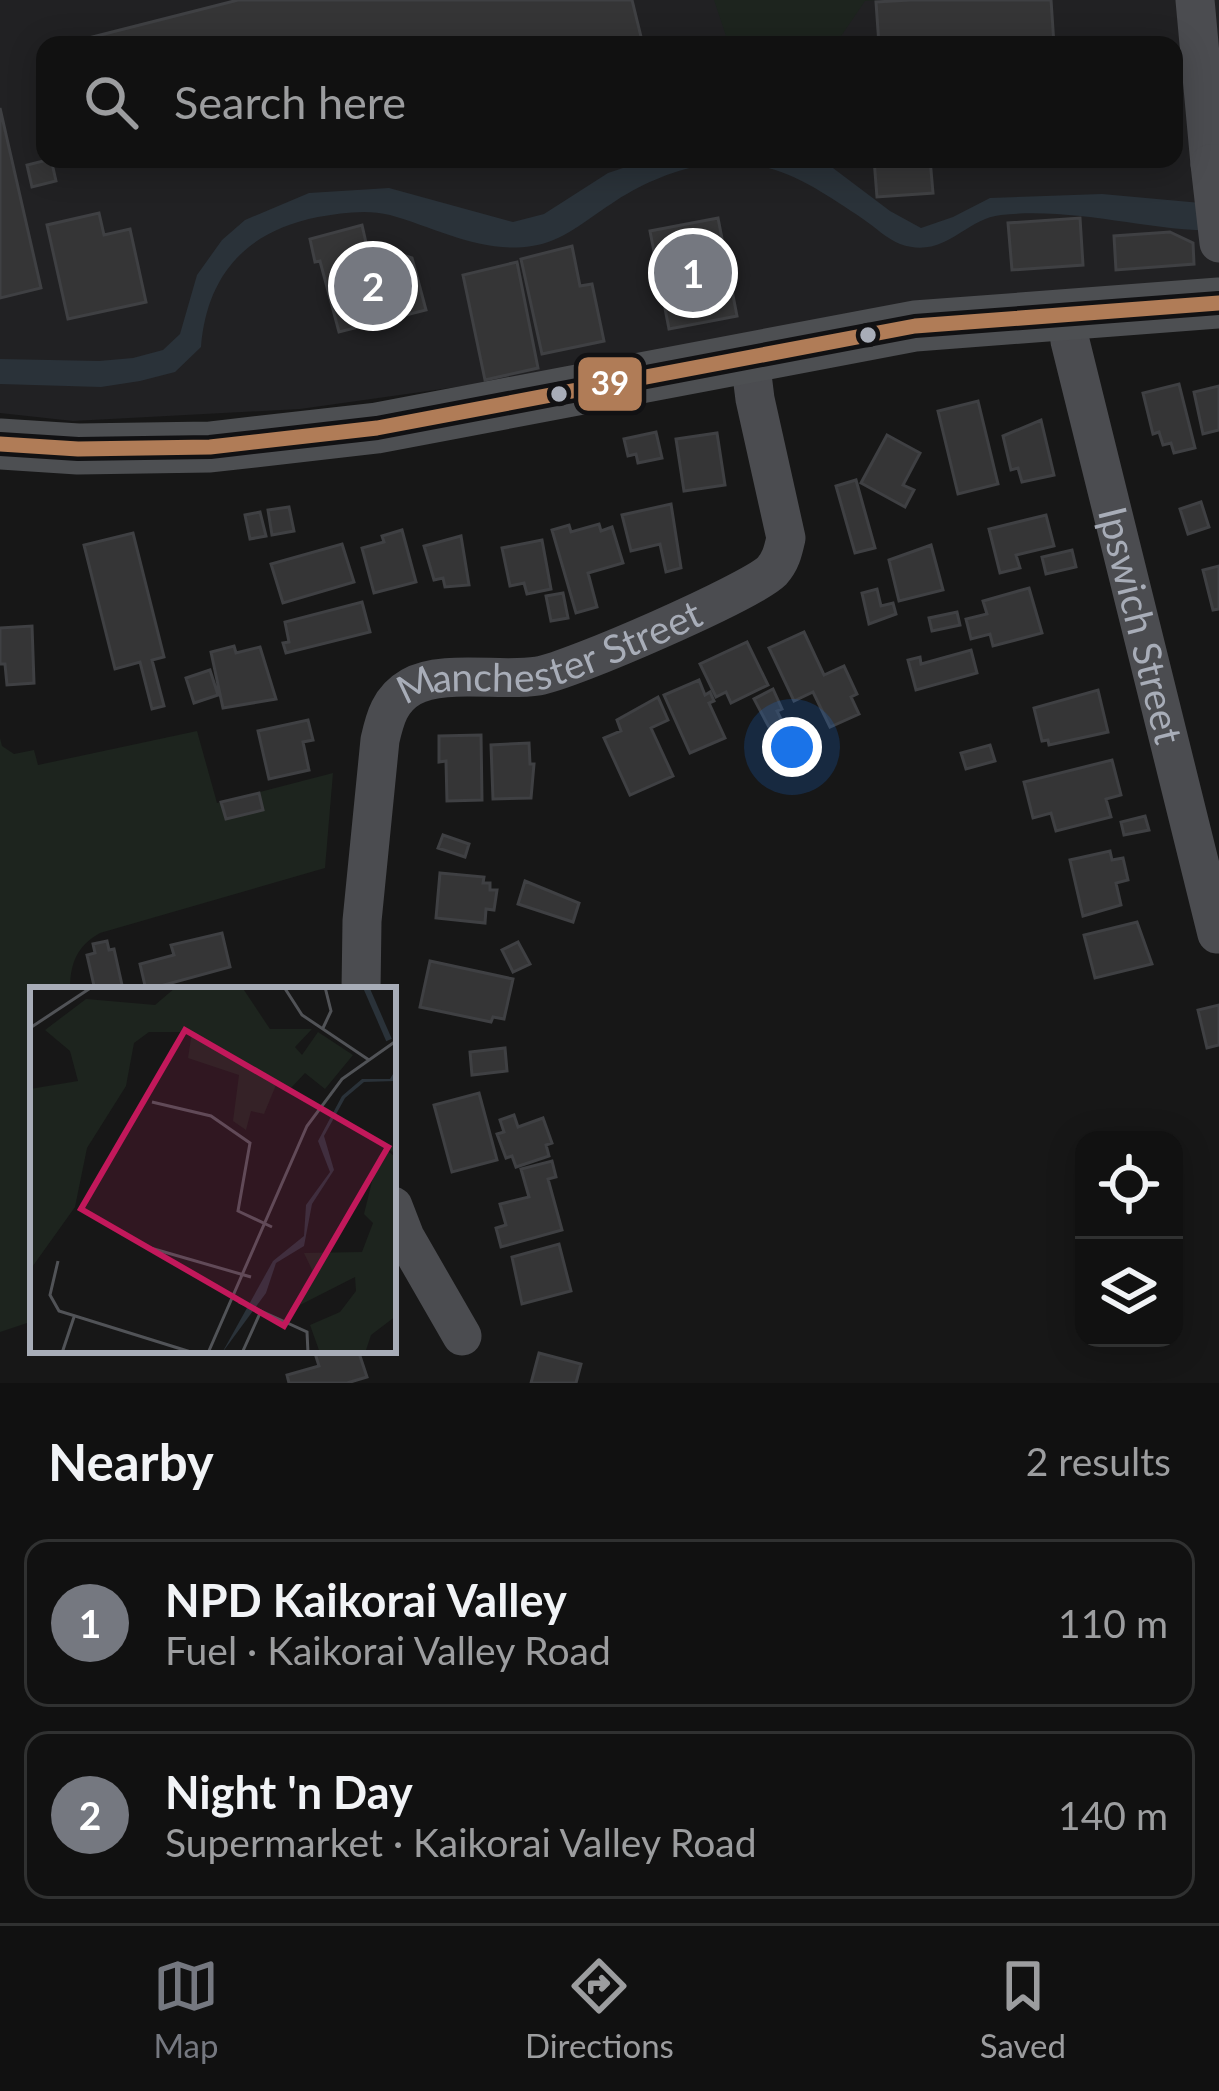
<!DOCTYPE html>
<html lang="en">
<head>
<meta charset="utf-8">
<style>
  :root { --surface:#111; --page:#1e1f1f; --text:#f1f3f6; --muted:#9c9d9f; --line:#303131; --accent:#757880 }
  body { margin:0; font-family:Lato,sans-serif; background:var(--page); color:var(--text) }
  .controls { position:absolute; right:36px; bottom:36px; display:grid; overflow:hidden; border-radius:24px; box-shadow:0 6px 30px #0003 }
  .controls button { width:108px; height:108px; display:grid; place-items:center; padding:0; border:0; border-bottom:3px solid var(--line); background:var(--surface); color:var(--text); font:60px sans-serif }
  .you { position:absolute; left:792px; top:747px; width:42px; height:42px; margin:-30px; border:9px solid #fff; border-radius:50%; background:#1a73e8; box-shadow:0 0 0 18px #1a73e833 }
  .badge { display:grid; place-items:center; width:78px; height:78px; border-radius:50%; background:var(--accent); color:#fff; font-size:39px; font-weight:700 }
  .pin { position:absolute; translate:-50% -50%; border:6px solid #fff; box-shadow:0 3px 12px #0006 }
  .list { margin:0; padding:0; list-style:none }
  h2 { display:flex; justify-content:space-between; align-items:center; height:156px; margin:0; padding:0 48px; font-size:51px }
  h2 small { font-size:39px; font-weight:400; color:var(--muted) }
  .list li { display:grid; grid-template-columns:78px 1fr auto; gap:36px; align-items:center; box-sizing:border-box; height:168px; margin:0 24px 24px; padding:0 24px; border:3px solid var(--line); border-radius:24px }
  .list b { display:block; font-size:45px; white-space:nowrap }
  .list p { margin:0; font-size:39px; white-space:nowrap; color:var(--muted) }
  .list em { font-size:39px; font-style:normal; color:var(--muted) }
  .icon { flex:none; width:66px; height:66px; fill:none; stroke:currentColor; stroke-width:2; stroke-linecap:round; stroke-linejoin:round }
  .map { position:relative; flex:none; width:1219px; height:1383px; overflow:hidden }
  .search { position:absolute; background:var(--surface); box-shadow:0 6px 30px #0003; left:36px; right:36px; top:36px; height:132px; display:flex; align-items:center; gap:30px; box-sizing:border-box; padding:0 42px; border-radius:24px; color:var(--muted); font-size:45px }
  .sheet { height:540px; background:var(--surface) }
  nav { display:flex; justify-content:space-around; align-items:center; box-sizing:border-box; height:168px; border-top:3px solid var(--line); background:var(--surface); font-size:33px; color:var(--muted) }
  nav a { display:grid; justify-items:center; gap:6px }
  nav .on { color:var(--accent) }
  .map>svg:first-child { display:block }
  .built { fill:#212123; fill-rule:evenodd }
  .green { fill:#1d241e }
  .water { fill:#2a3239 }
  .building { fill:#353536; stroke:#3f4043; stroke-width:3 }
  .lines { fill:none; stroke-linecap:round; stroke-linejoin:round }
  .minor { stroke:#4b4c50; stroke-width:39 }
  .major { stroke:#4d4f52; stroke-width:51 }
  .bus-1-casing { stroke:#111113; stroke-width:24 }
  .bus-1 { stroke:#b07c57; stroke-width:15 }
  .bus-dot { fill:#a8adb8; stroke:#111113; stroke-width:4.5 }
  .labels { text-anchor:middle; stroke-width:9; stroke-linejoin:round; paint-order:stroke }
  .street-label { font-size:39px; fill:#a8adb8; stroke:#111113 }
  .inset-river { fill:none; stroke:#2a3239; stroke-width:6 }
  .inset-road { fill:none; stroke:#515357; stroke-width:3 }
  .view { fill:#c2185b; fill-opacity:0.15; stroke:#c2185b; stroke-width:6 }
  .inset-edge { fill:none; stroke:#a8adb8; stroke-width:6 }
  .line-badge { stroke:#111113; stroke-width:4.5 }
  .badge-label { font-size:33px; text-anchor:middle; font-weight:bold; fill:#fff }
</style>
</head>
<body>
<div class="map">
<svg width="1219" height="1383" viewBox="0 0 1219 1383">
  <rect width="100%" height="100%" fill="#171717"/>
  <path class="built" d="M 0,0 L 1219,0 L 1219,300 L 853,331 L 300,409 L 73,421 L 0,413 ZM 45,45 L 1174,45 L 1174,159 L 45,159 Z"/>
  <path class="green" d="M 714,0 L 876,0 L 865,1 L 835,45 L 729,45 Z
    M 197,731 L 217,803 L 333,773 L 325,868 L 100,933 C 77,946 70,963 70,990 L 33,990 L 33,1321 L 0,1332 L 0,738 L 2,746 L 14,754 L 34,750 L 38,765 Z"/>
  <path class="water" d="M 650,159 L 821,159 L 890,211 L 921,228 L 953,217 L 990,198 L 1102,194 L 1201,203 L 1219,231 C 1146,231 1077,207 1001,215 C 964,219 945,260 900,244 C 887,239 875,227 863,219 C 812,185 769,154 704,165 C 672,170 637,186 611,204 C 586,220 562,242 532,246 C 481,254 437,228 390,215 C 367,209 341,213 318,217 C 247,231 207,274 201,347 L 175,372 L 140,381 L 101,387 L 0,384 L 0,359 L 99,361 L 133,358 L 163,350 L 180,334 L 197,275 L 222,240 L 245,220 L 309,193 L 389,188 L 513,222 L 544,214 L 608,173 Z"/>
  <path class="building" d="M 238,0 L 632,0 L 643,45 L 61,45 Z
    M 910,0 L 1051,0 L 1054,45 L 879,45 L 876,2 Z
    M 0,108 L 41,288 L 0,298 Z
    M 51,159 L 56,181 L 32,187 L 27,165 Z
    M 874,159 L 930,159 L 933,193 L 877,197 Z
    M 99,213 L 104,235 L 130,229 L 146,302 L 68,319 L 47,225 Z
    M 718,218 L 737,316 L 669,329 L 650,231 Z
    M 1080,218 L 1083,265 L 1012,270 L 1008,223 Z
    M 362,225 L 369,256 L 391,251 L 412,258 L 426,310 L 339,332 L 320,261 L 315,262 L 310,239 Z
    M 1170,232 L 1193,243 L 1194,264 L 1116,270 L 1114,236 Z
    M 572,246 L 580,286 L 592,284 L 604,341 L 542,354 L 521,259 Z
    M 517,262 L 538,368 L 485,380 L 463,275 Z
    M 1179,384 L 1195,448 L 1174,453 L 1171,443 L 1163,445 L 1159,432 L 1153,434 L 1143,393 Z
    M 1219,386 L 1219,430 L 1203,434 L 1194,392 Z
    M 978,401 L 998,484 L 958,494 L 938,411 Z
    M 1041,420 L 1054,475 L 1022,482 L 1018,468 L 1011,470 L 1003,436 Z
    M 656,432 L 662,458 L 638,463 L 636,454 L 628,456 L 624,439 Z
    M 717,433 L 725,485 L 684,491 L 676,439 Z
    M 887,435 L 920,453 L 903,485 L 914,490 L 905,507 L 861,483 Z
    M 856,480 L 875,548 L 855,553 L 836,486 Z
    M 1201,502 L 1209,527 L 1188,534 L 1180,509 Z
    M 671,504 L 681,568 L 666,572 L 660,544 L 631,551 L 622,515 Z
    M 289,507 L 294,531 L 272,535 L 268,510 Z
    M 260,512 L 266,536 L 250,539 L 245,515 Z
    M 1046,515 L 1054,546 L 1016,555 L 1020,568 L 1000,573 L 989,529 Z
    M 599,524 L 601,531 L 612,527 L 623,563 L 588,573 L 597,607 L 576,613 L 552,530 L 569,525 L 571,532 Z
    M 402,530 L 416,582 L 374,593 L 362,548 L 384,542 L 382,536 Z
    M 133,533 L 164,657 L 152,660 L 164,706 L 152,709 L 140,662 L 115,669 L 84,545 Z
    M 461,536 L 469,585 L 445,587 L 443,578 L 434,580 L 424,546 Z
    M 542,540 L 551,589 L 527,594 L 524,583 L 510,586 L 502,548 Z
    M 342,544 L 354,582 L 283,603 L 271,564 Z
    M 931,545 L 943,590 L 899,601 L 889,560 Z
    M 1072,550 L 1076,567 L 1046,574 L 1042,557 Z
    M 1219,566 L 1219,609 L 1213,610 L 1203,570 Z
    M 1029,588 L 1042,633 L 993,646 L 990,634 L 971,639 L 966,619 L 987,614 L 983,601 Z
    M 877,589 L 881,606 L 893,603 L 896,614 L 869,624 L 862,593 Z
    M 563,593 L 568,618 L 551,621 L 546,596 Z
    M 362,602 L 370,632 L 286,653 L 283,643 L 289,642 L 285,622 Z
    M 957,612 L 960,625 L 932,631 L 929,618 Z
    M 32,626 L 34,683 L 7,685 L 5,664 L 0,664 L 0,628 Z
    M 804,632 L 824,675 L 844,666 L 857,694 L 851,697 L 859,714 L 830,727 L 813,692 L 794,701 L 769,648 Z
    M 747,642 L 768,685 L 731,703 L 726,692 L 716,697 L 700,664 Z
    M 234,646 L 236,653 L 260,647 L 276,699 L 223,708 L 211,652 Z
    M 971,650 L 977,673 L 916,690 L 908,660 L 920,657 L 921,664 Z
    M 210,670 L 218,695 L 194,703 L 186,678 Z
    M 699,680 L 705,695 L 710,692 L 714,701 L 709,703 L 725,738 L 690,753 L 664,695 Z
    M 773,689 L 782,709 L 777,711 L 799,755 L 787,761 L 754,699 Z
    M 1098,690 L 1108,732 L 1049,745 L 1048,740 L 1042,741 L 1034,708 Z
    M 658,697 L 668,720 L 651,728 L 673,776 L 630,795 L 604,738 L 621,731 L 617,720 Z
    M 308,720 L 313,740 L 303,742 L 309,770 L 269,779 L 258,731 Z
    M 481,735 L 482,800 L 447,801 L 446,761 L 439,762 L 439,736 Z
    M 529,743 L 530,764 L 534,764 L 531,798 L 493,799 L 491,745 Z
    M 990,745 L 995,761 L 966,769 L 961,753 Z
    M 1112,760 L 1121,795 L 1106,799 L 1111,817 L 1056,831 L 1051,813 L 1033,818 L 1024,782 Z
    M 259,793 L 263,810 L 226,819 L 221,802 Z
    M 1145,816 L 1149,830 L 1124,835 L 1121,822 Z
    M 443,835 L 469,844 L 465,857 L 438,848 Z
    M 1110,851 L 1112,860 L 1123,858 L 1128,880 L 1116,883 L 1121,905 L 1083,916 L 1070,860 Z
    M 440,873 L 484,877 L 483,883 L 490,883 L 490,890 L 497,890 L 494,910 L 486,909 L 485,923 L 436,918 Z
    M 525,881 L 579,903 L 573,922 L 518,904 Z
    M 1137,922 L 1152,964 L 1095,978 L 1084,935 Z
    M 222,933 L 230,967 L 146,990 L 140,964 L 174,955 L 171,945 Z
    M 107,941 L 109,950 L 114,949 L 122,985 L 95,990 L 87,955 L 95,953 L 93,944 Z
    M 518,942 L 530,964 L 513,972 L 502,950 Z
    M 430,961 L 513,979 L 504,1019 L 493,1017 L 491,1022 L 420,1007 Z
    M 1219,1005 L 1219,1045 L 1207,1048 L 1198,1010 Z
    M 505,1048 L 507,1071 L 472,1075 L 470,1052 Z
    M 479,1093 L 497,1160 L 452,1172 L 434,1105 Z
    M 514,1115 L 518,1127 L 543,1118 L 552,1143 L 546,1145 L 549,1156 L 516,1167 L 512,1156 L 506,1158 L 497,1134 L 504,1132 L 500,1120 Z
    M 552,1161 L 556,1177 L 548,1179 L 562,1230 L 501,1247 L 496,1228 L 506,1225 L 500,1204 L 529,1197 L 521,1169 Z
    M 559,1244 L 571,1291 L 522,1304 L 512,1257 Z
    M 314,1350 L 358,1350 L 367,1377 L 347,1383 L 289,1383 L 287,1375 L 319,1366 Z
    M 539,1353 L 581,1364 L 576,1383 L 531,1383 Z"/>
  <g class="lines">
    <g class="minor">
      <path d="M 1195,0 L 1210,164"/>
      <path d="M 1219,164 L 1210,164 L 1219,243"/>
      <path id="s1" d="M 1067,313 L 1070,341 L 1217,934"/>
      <path id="s2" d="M 361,990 L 362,921 L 380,740 C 385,718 390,699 411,687 C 441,669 502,682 538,676 C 570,671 751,592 772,571 C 781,561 783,551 786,538 L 755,399 L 750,359"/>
      <path d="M 393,1206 L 405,1237 L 462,1336"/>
    </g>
    <path class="major" d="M 0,444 L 78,449 L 210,447 L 377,428 L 915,326 L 1219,303"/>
    <defs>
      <path id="bus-1" d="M 0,444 L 78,449 L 210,447 L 377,428 L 915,326 L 1219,303"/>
    </defs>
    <use href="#bus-1" class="bus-1-casing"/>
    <use href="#bus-1" class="bus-1"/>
  </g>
  <g class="bus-dot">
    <circle cx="868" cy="335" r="10"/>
    <circle cx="559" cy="394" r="10"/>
  </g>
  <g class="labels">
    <g class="street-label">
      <text dy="14" stroke="none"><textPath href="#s1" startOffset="321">Ipswich Street</textPath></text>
      <text dy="14" stroke="none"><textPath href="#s2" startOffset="459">Manchester Street</textPath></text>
    </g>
  </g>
  <g transform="translate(30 987)">
    <rect width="366" height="366" fill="#171717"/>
    <path d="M 146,0 L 212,0 L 240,42 L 282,42 L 265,60 L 272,68 L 288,45 L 323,68 L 295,102 L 275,86 L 261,101 L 246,98 L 234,127 L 221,124 L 216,143 L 203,134 L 209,88 L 158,71 L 162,45 L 119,45 L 104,56 L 96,99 L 57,161 L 45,220 L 0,283 L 0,102 L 48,94 L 40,64 L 15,43 L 56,12 L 125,18 ZM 340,151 L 366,160 L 366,329 L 341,348 L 335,366 L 290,366 L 280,338 L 310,325 L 326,304 L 325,290 L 270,318 L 284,287 L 274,266 L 332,265 L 343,236 L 334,227 L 348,170 L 355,162 L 364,169 L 363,165 Z" fill="#1d241e"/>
    <path d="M 366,82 L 366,94 L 334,95 L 315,111 L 294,149 L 304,183 L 282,217 L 274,259 L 246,276 L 236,306 L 192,366 L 243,274 L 274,249 L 276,218 L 300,185 L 288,154 L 312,109 L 332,92 L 360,92 Z" fill="#2a3239"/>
    <path class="inset-river" d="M 336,0 L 359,53"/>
    <path class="inset-road" d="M 254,0 L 272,28 L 339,73M 0,41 L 62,0M 293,41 L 301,24 L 295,0M 122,115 L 181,129 L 220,156 L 208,224 L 242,240M 117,260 L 221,290M 28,274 L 20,308 L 29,324 L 164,366M 209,315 L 231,324 L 212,366M 231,324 L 277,345 L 278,366M 32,366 L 44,330M 178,366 L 277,139 L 312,92 L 366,54"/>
    <path class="view" d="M 155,43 L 358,160 L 254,339 L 51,222 Z"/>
    <rect width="366" height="366" class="inset-edge"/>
  </g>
  <rect class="line-badge" x="576" y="355" width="68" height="58" rx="12" fill="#b07c57"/>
  <g class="badge-label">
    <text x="610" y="395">39</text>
  </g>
</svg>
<div class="controls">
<button><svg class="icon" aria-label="locate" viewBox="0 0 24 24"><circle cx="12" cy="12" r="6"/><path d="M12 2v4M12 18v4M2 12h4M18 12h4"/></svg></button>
<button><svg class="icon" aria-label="layers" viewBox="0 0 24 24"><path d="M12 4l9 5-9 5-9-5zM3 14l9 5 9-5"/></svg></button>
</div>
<div class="you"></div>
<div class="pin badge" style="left:693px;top:273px">1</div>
<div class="pin badge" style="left:373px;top:286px">2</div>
<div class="search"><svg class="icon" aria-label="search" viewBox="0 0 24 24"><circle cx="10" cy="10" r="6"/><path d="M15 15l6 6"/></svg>Search here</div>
</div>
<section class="sheet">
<h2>Nearby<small>2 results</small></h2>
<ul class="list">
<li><span class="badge">1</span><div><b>NPD Kaikorai Valley</b><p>Fuel · Kaikorai Valley Road</p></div><em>110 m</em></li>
<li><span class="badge">2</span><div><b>Night 'n Day</b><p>Supermarket · Kaikorai Valley Road</p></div><em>140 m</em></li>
</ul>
</section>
<nav>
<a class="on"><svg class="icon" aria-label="map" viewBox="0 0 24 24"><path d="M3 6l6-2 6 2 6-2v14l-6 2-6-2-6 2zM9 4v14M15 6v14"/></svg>Map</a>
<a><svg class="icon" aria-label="directions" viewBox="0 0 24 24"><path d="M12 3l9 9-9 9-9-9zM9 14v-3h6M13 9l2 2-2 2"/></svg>Directions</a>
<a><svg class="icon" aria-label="saved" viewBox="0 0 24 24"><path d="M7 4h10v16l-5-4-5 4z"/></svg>Saved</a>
</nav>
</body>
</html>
